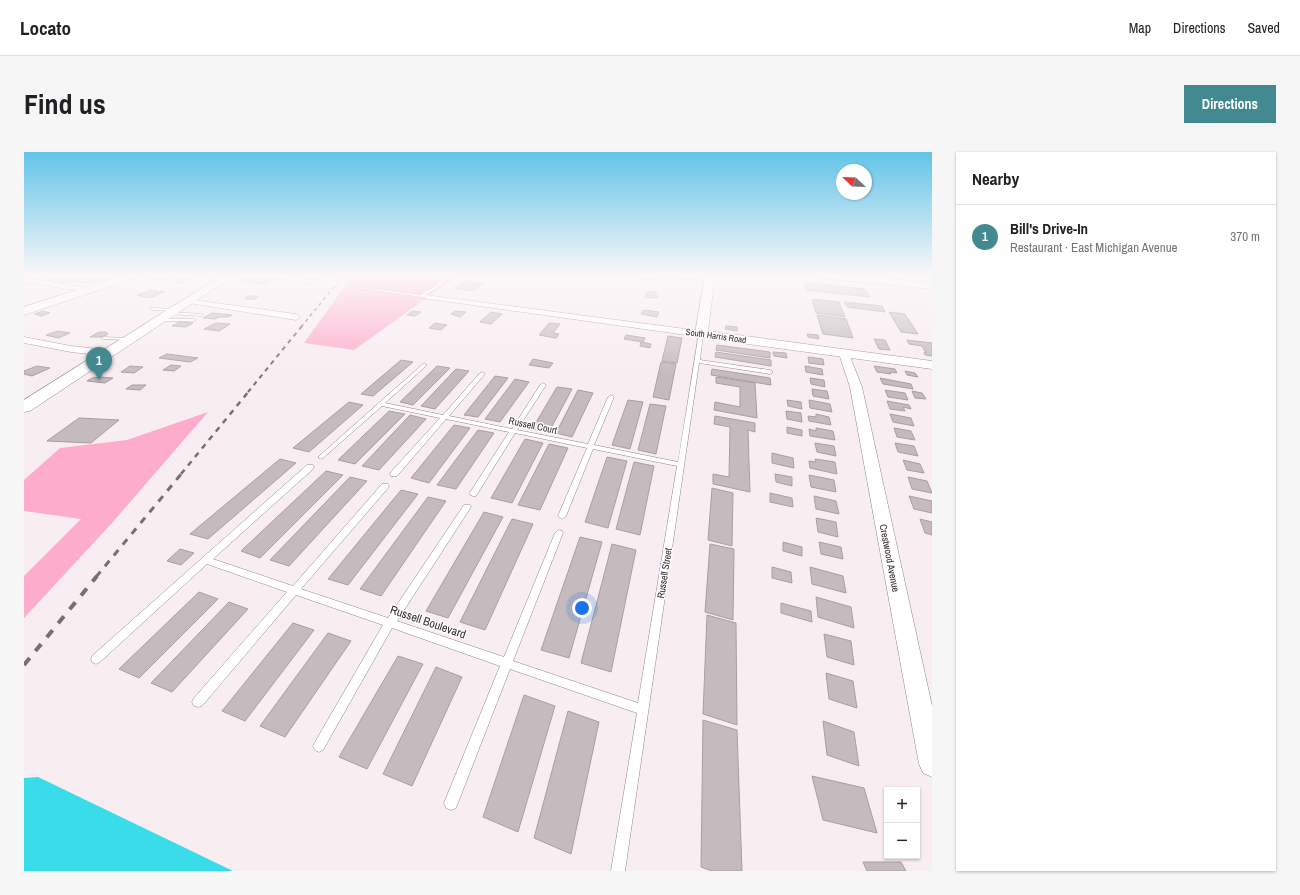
<!DOCTYPE html>
<html lang="en">
<head>
<meta charset="utf-8">
<style>
  :root { --surface:#fff; --page:#f6f6f6; --text:#202124; --muted:#757577; --line:#e0e0e0; --accent:#428a90 }
  body { margin:0; font-family:"Archivo Narrow",sans-serif; background:var(--page); color:var(--text) }
  .controls { position:absolute; right:12px; bottom:12px; display:grid; overflow:hidden; border-radius:0px; box-shadow:0 1px 3px #0004 }
  .controls button { width:36px; height:36px; display:grid; place-items:center; padding:0; border:0; border-bottom:1px solid var(--line); background:var(--surface); color:var(--text); font:20px sans-serif }
  .compass { position:absolute; left:812px; top:12px; width:36px; height:36px; border-radius:50%; background:var(--surface); box-shadow:0 1px 3px #0004; rotate:293deg }
  .you { position:absolute; left:558px; top:456px; width:14px; height:14px; margin:-10px; border:3px solid #fff; border-radius:50%; background:#1a73e8; box-shadow:0 0 0 6px #1a73e833 }
  .badge { display:grid; place-items:center; width:26px; height:26px; border-radius:50%; background:var(--accent); color:#fff; font-size:13px; font-weight:700 }
  .pin { position:absolute; translate:-50% -33px; filter:drop-shadow(0 1px 2px #0008) }
  .pin::after { content:''; position:absolute; top:21px; width:14px; height:12px; background:inherit; clip-path:polygon(0 0,100% 0,50% 100%) }
  .list { margin:0; padding:0; list-style:none }
  h2 { display:flex; justify-content:space-between; align-items:center; height:52px; margin:0; padding:0 16px; font-size:17px }
  h2 small { font-size:13px; font-weight:400; color:var(--muted) }
  .list li { display:grid; grid-template-columns:26px 1fr auto; gap:12px; align-items:center; box-sizing:border-box; height:64px; padding:0 16px; border-top:1px solid var(--line) }
  .list b { display:block; font-size:15px; white-space:nowrap }
  .list p { margin:0; font-size:13px; white-space:nowrap; color:var(--muted) }
  .list em { font-size:13px; font-style:normal; color:var(--muted) }
  .map { position:relative; flex:none; width:908px; height:719px; overflow:hidden; border-radius:0px }
  header { display:flex; align-items:center; gap:24px; box-sizing:border-box; height:56px; padding:0 20px; background:var(--surface); border-bottom:1px solid var(--line) }
  header strong { font-size:19px }
  nav { display:flex; gap:22px; margin-inline-start:auto; font-size:14px }
  .intro { display:flex; align-items:center; justify-content:space-between; box-sizing:border-box; height:96px; padding:0 24px }
  h1 { margin:0; font-size:28px }
  .button { padding:10px 18px; border-radius:0px; background:var(--accent); color:#fff; font-size:14px; font-weight:700 }
  main { display:flex; gap:24px; padding:0 24px }
  aside { flex:1; background:var(--surface); border-radius:0px; box-shadow:0 1px 3px #0004 }
  .map>svg:first-child { display:block }
  .green { fill:#fdaccb }
  .water { fill:#39ddea }
  .building { fill:#c5bbbf; stroke:#a99fa2 }
  .lines { fill:none; stroke-linecap:round; stroke-linejoin:round }
  .lane-casing { stroke:#908689; stroke-width:1 }
  .street-casing { stroke:#908689; stroke-width:1 }
  .secondary-casing { stroke:#908689; stroke-width:1 }
  .primary-casing { stroke:#908689; stroke-width:1 }
  .lane { fill:#fff; fill-rule:evenodd }
  .street { fill:#fff; fill-rule:evenodd }
  .secondary { fill:#fff; fill-rule:evenodd }
  .primary { fill:#fff; fill-rule:evenodd }
  .rail-far4 { stroke:#767072; stroke-width:1.5; stroke-dasharray:3.5 3.5; stroke-linecap:butt }
  .rail-far3 { stroke:#767072; stroke-width:2; stroke-dasharray:4.5 4.5; stroke-linecap:butt }
  .rail-far2 { stroke:#767072; stroke-width:2.5; stroke-dasharray:5.5 5.5; stroke-linecap:butt }
  .rail-far1 { stroke:#767072; stroke-width:3; stroke-dasharray:7 7; stroke-linecap:butt }
  .rail { stroke:#767072; stroke-width:4; stroke-dasharray:9 9; stroke-linecap:butt }
  .labels { text-anchor:middle; stroke-width:3; stroke-linejoin:round; paint-order:stroke }
  .far-street-label { font-size:9px; fill:#312d2e; stroke:#fffdfd }
  .street-label { font-size:10px; fill:#312d2e; stroke:#fffdfd }
  .near-street-label { font-size:12px; fill:#312d2e; stroke:#fffdfd }
</style>
</head>
<body>
<header>
<strong>Locato</strong>
<nav><a>Map</a><a>Directions</a><a>Saved</a></nav>
</header>
<div class="intro"><h1>Find us</h1><a class="button">Directions</a></div>
<main>
<div class="map">
<svg width="908" height="719" viewBox="0 0 908 719">
  <rect width="100%" height="100%" fill="#f8edf0"/>
  <path class="green" d="M 329,123 L 435,123 L 330,198 L 280,191 Z
    M 184,260 L 88,371 L 0,466 L 0,424 L 57,367 L 0,359 L 0,328 L 36,296 L 103,288 Z"/>
  <path class="water" d="M 14,625 L 209,719 L 0,719 L 0,626 Z"/>
  <path class="building" d="M 13,123 L 40,123 L 35,124 L 51,127 L 58,125 L 76,128 L 63,131 L 46,129 L 39,131 L 21,128 L 29,126 Z
    M 136,123 L 150,123 L 141,128 L 127,127 Z
    M 165,123 L 173,123 L 158,131 L 150,131 Z
    M 623,123 L 649,123 L 671,125 L 670,128 L 633,124 L 632,128 L 621,127 Z
    M 225,125 L 249,128 L 239,132 L 218,129 Z
    M 442,129 L 459,131 L 449,139 L 431,136 Z
    M 780,130 L 841,137 L 846,145 L 782,138 Z
    M 127,138 L 140,140 L 126,146 L 113,143 Z
    M 624,139 L 632,140 L 631,143 L 634,144 L 633,146 L 621,145 Z
    M 224,144 L 234,144 L 231,147 L 220,147 Z
    M 788,147 L 815,150 L 821,165 L 792,161 Z
    M 820,150 L 858,154 L 861,160 L 823,155 Z
    M 620,158 L 635,160 L 633,165 L 617,162 Z
    M 19,159 L 26,161 L 17,164 L 10,162 Z
    M 389,159 L 397,160 L 391,164 L 383,163 Z
    M 431,159 L 442,160 L 436,165 L 427,162 Z
    M 467,160 L 478,162 L 467,172 L 456,170 Z
    M 865,160 L 881,162 L 894,182 L 877,180 Z
    M 188,161 L 199,162 L 208,163 L 204,165 L 195,165 L 191,167 L 179,166 Z
    M 793,163 L 822,167 L 829,186 L 799,182 Z
    M 155,170 L 169,171 L 162,175 L 148,174 Z
    M 192,171 L 206,172 L 195,179 L 180,177 Z
    M 411,171 L 423,173 L 417,178 L 405,176 Z
    M 525,171 L 536,172 L 529,181 L 535,182 L 532,186 L 515,183 Z
    M 702,174 L 713,175 L 713,179 L 701,177 Z
    M 34,179 L 46,181 L 34,186 L 22,183 Z
    M 75,180 L 82,180 L 84,182 L 78,185 L 66,185 Z
    M 783,182 L 794,183 L 795,187 L 784,185 Z
    M 602,183 L 621,186 L 619,190 L 600,187 Z
    M 644,184 L 658,186 L 653,211 L 638,209 Z
    M 850,187 L 861,188 L 866,198 L 855,197 Z
    M 883,188 L 908,191 L 908,204 L 901,203 L 900,200 L 902,201 L 898,194 L 885,192 Z
    M 617,190 L 627,192 L 626,196 L 616,194 Z
    M 693,193 L 746,200 L 746,206 L 692,198 Z
    M 692,200 L 747,208 L 747,214 L 691,205 Z
    M 749,200 L 762,201 L 763,206 L 750,204 Z
    M 143,202 L 174,206 L 166,210 L 135,206 Z
    M 784,205 L 799,207 L 800,213 L 785,211 Z
    M 509,207 L 529,211 L 525,216 L 505,213 Z
    M 377,208 L 389,210 L 349,244 L 337,242 Z
    M 637,210 L 652,212 L 645,248 L 629,245 Z
    M 147,213 L 157,214 L 150,219 L 139,218 Z
    M 13,214 L 26,216 L 8,224 L 0,222 L 0,219 Z
    M 106,214 L 119,215 L 110,221 L 97,220 Z
    M 413,214 L 426,216 L 389,253 L 376,250 Z
    M 781,214 L 798,217 L 799,223 L 782,220 Z
    M 850,214 L 871,217 L 873,221 L 866,220 L 867,222 L 853,220 Z
    M 432,217 L 445,219 L 411,257 L 397,254 Z
    M 688,217 L 746,226 L 747,233 L 687,223 Z
    M 881,219 L 891,221 L 894,225 L 883,223 Z
    M 471,224 L 484,226 L 454,265 L 440,263 Z
    M 76,225 L 89,226 L 81,231 L 63,229 L 68,226 Z
    M 692,225 L 731,231 L 733,266 L 690,258 L 691,250 L 716,255 L 716,235 L 692,231 Z
    M 786,226 L 800,228 L 801,235 L 787,232 Z
    M 856,226 L 887,232 L 889,237 L 859,232 Z
    M 491,227 L 505,230 L 476,270 L 461,267 Z
    M 108,233 L 122,233 L 116,238 L 102,237 Z
    M 533,235 L 548,237 L 525,280 L 508,277 Z
    M 788,237 L 803,239 L 805,247 L 789,244 Z
    M 554,238 L 569,241 L 548,285 L 532,281 Z
    M 861,238 L 881,241 L 884,248 L 864,245 Z
    M 888,239 L 898,241 L 902,247 L 891,246 Z
    M 604,248 L 619,250 L 606,297 L 588,293 Z
    M 763,248 L 777,250 L 778,257 L 764,254 Z
    M 785,248 L 806,252 L 808,260 L 786,256 Z
    M 863,249 L 885,253 L 887,257 L 879,255 L 881,259 L 866,257 Z
    M 325,250 L 339,253 L 285,300 L 269,296 Z
    M 626,252 L 642,254 L 632,302 L 614,298 Z
    M 365,259 L 381,262 L 331,312 L 314,308 Z
    M 762,259 L 777,261 L 778,270 L 763,267 Z
    M 792,262 L 805,265 L 807,273 L 785,269 L 784,264 L 792,265 Z
    M 866,262 L 887,266 L 890,274 L 869,270 Z
    M 386,263 L 402,267 L 355,318 L 338,314 Z
    M 691,264 L 731,271 L 731,280 L 724,278 L 726,340 L 689,332 L 689,322 L 705,325 L 706,275 L 690,272 Z
    M 55,266 L 95,268 L 67,291 L 23,289 Z
    M 430,273 L 446,276 L 405,331 L 387,326 Z
    M 763,275 L 778,278 L 778,284 L 763,281 Z
    M 792,276 L 809,279 L 811,288 L 786,284 L 785,277 L 792,279 Z
    M 870,276 L 887,279 L 891,288 L 873,285 Z
    M 454,278 L 470,281 L 432,337 L 413,333 Z
    M 501,287 L 519,291 L 488,351 L 467,346 Z
    M 791,291 L 810,294 L 812,304 L 793,300 Z
    M 871,291 L 890,294 L 894,304 L 874,300 Z
    M 525,292 L 544,296 L 516,358 L 494,353 Z
    M 748,301 L 769,306 L 770,316 L 748,311 Z
    M 583,305 L 603,309 L 584,376 L 561,370 Z
    M 256,307 L 272,311 L 184,387 L 166,382 Z
    M 791,307 L 811,310 L 813,322 L 786,316 L 785,309 L 792,310 Z
    M 879,308 L 896,312 L 900,321 L 883,318 Z
    M 610,310 L 630,314 L 616,383 L 592,377 Z
    M 302,319 L 319,323 L 236,406 L 217,399 Z
    M 751,322 L 768,325 L 768,334 L 752,330 Z
    M 785,323 L 810,328 L 812,340 L 787,335 Z
    M 326,325 L 343,329 L 265,414 L 246,408 Z
    M 884,325 L 903,329 L 908,341 L 888,337 Z
    M 688,336 L 709,341 L 708,394 L 684,388 Z
    M 377,338 L 394,342 L 324,433 L 304,427 Z
    M 746,341 L 768,346 L 769,355 L 746,350 Z
    M 790,344 L 812,349 L 815,362 L 792,357 Z
    M 885,344 L 908,349 L 908,361 L 890,357 Z
    M 404,345 L 422,349 L 357,444 L 336,437 Z
    M 460,360 L 479,365 L 424,466 L 402,459 Z
    M 792,366 L 812,370 L 814,385 L 794,380 Z
    M 488,367 L 509,372 L 461,478 L 436,470 Z
    M 896,367 L 908,370 L 908,383 L 901,381 Z
    M 556,385 L 578,390 L 545,506 L 517,498 Z
    M 759,390 L 778,395 L 778,404 L 759,399 Z
    M 795,390 L 817,395 L 819,407 L 797,402 Z
    M 588,392 L 612,398 L 587,520 L 557,511 Z
    M 686,392 L 710,397 L 709,468 L 681,460 Z
    M 156,397 L 170,401 L 157,413 L 143,409 Z
    M 748,415 L 767,420 L 768,431 L 748,426 Z
    M 786,415 L 819,424 L 822,441 L 788,432 Z
    M 175,440 L 194,447 L 115,526 L 95,517 Z
    M 792,445 L 827,455 L 830,476 L 794,465 Z
    M 205,450 L 224,457 L 148,540 L 127,531 Z
    M 757,451 L 787,459 L 788,470 L 757,461 Z
    M 683,463 L 712,471 L 713,573 L 679,562 Z
    M 269,471 L 290,478 L 221,569 L 198,559 Z
    M 304,481 L 327,489 L 261,585 L 236,574 Z
    M 800,482 L 827,489 L 830,513 L 803,505 Z
    M 374,504 L 399,512 L 343,617 L 315,605 Z
    M 412,515 L 438,525 L 388,634 L 359,622 Z
    M 802,521 L 829,529 L 833,556 L 805,547 Z
    M 500,543 L 531,554 L 494,680 L 459,665 Z
    M 544,559 L 575,570 L 547,702 L 510,686 Z
    M 679,568 L 713,578 L 718,719 L 688,719 L 677,715 Z
    M 799,569 L 830,580 L 835,614 L 803,603 Z
    M 788,624 L 840,636 L 853,681 L 799,668 Z
    M 839,710 L 877,710 L 882,719 L 843,719 Z"/>
  <g class="lines">
    <defs>
      <path id="lane" d="M 423,123 L 427,123 L 413,136 L 401,143 L 406,144 L 405,146 L 334,136 L 336,135 L 396,143 L 411,134 Z
        M 129,156 L 152,157 L 154,158 L 152,159 L 127,158 L 127,156 Z
        M 146,160 L 177,162 L 179,163 L 177,164 L 144,162 L 144,161 Z
        M 136,167 L 170,167 L 172,168 L 170,169 L 134,169 L 134,168 Z
        M 675,181 L 679,182 L 676,208 L 746,218 L 749,220 L 746,222 L 675,211 L 601,719 L 587,719 L 613,561 L 486,517 L 432,656 L 427,658 L 422,656 L 420,651 L 476,514 L 368,476 L 299,598 L 295,600 L 291,598 L 289,594 L 291,590 L 359,473 L 272,443 L 178,554 L 174,555 L 170,554 L 168,550 L 170,546 L 263,440 L 183,412 L 76,510 L 72,512 L 68,510 L 67,507 L 68,504 L 283,313 L 289,313 L 290,315 L 289,317 L 189,407 L 269,434 L 358,332 L 364,332 L 365,334 L 364,336 L 277,437 L 364,466 L 440,353 L 446,353 L 447,355 L 373,469 L 480,505 L 531,381 L 535,378 L 538,379 L 539,381 L 489,509 L 614,551 L 653,314 L 569,297 L 542,364 L 538,367 L 534,364 L 563,296 L 491,281 L 452,344 L 449,344 L 445,342 L 485,280 L 422,267 L 373,324 L 367,324 L 366,322 L 367,320 L 416,266 L 358,254 L 299,306 L 297,307 L 294,305 L 400,211 L 403,213 L 402,214 L 361,251 L 419,263 L 456,221 L 458,220 L 461,222 L 460,223 L 425,264 L 488,277 L 516,233 L 519,231 L 522,233 L 493,278 L 564,292 L 584,245 L 587,243 L 590,245 L 570,293 L 654,310 Z
        M 78,185 L 106,186 L 108,187 L 106,188 L 80,187 L 78,186 Z"/>
      <path id="street" d="M 237,123 L 256,123 L 291,128 L 295,130 L 291,132 L 241,125 Z
        M 0,126 L 63,136 L 67,138 L 63,140 L 0,130 Z
        M 402,143 L 677,179 L 682,182 L 677,185 L 405,147 L 402,147 Z
        M 162,147 L 272,162 L 276,165 L 272,168 L 165,151 L 162,151 L 161,149 Z
        M 0,185 L 47,194 L 84,198 L 89,201 L 84,204 L 47,200 L 0,191 Z
        M 820,199 L 825,202 L 838,235 L 908,554 L 908,625 L 899,621 L 895,612 L 826,235 L 815,202 Z"/>
      <path id="secondary" d="M 100,123 L 115,123 L 114,125 L 0,163 L 0,155 Z
        M 681,123 L 691,123 L 684,179 L 908,209 L 908,217 L 672,185 L 671,182 Z
        M 791,123 L 826,123 L 908,131 L 908,137 L 796,126 Z"/>
      <path id="primary" d="M 199,123 L 211,123 L 6,259 L 0,260 L 0,248 Z"/>
    </defs>
    <use href="#lane" class="lane-casing"/>
    <use href="#street" class="street-casing"/>
    <use href="#secondary" class="secondary-casing"/>
    <use href="#primary" class="primary-casing"/>
    <use href="#lane" class="lane"/>
    <use href="#street" class="street"/>
    <use href="#secondary" class="secondary"/>
    <use href="#primary" class="primary"/>
    <path class="rail-far4" d="M 277,175 L 320,123"/>
    <path class="rail-far3" d="M 224,240 L 278,174"/>
    <path class="rail-far2" d="M 157,322 L 225,239"/>
    <path class="rail-far1" d="M 72,425 L 158,321"/>
    <path class="rail" d="M 0,513 L 73,424"/>
  </g>
  <linearGradient id="sky" x2="0" y2="1"><stop stop-color="#62c4e9"/><stop offset="0.55" stop-color="#fcf7f8"/><stop offset="1" stop-color="#fcf7f8" stop-opacity="0"/></linearGradient>
  <rect width="908" height="224" fill="url(#sky)"/>
  <g class="labels">
    <g class="far-street-label">
      <text transform="translate(692 184) rotate(8)" y="3">South Harris Road</text>
    </g>
    <g class="street-label">
      <text transform="translate(509 273) rotate(12)" y="4">Russell Court</text>
      <text transform="translate(866 406) rotate(79)" y="4">Crestwood Avenue</text>
      <text transform="translate(640 421) rotate(-81)" y="4">Russell Street</text>
    </g>
    <g class="near-street-label">
      <text transform="translate(404 470) rotate(19)" y="4">Russell Boulevard</text>
    </g>
  </g>
</svg>
<div class="controls">
<button>+</button>
<button>−</button>
</div>
<svg class="compass" viewBox="-18 -18 36 36"><path d="M0-13l5 13h-10z" fill="#e53935"/><path d="M0 13l5-13h-10z" fill="#757577"/></svg>
<div class="you"></div>
<div class="pin badge" style="left:75px;top:228px">1</div>
</div>
<aside>
<h2>Nearby<small></small></h2>
<ul class="list">
<li><span class="badge">1</span><div><b>Bill's Drive-In</b><p>Restaurant · East Michigan Avenue</p></div><em>370 m</em></li>
</ul>
</aside>
</main>
</body>
</html>
